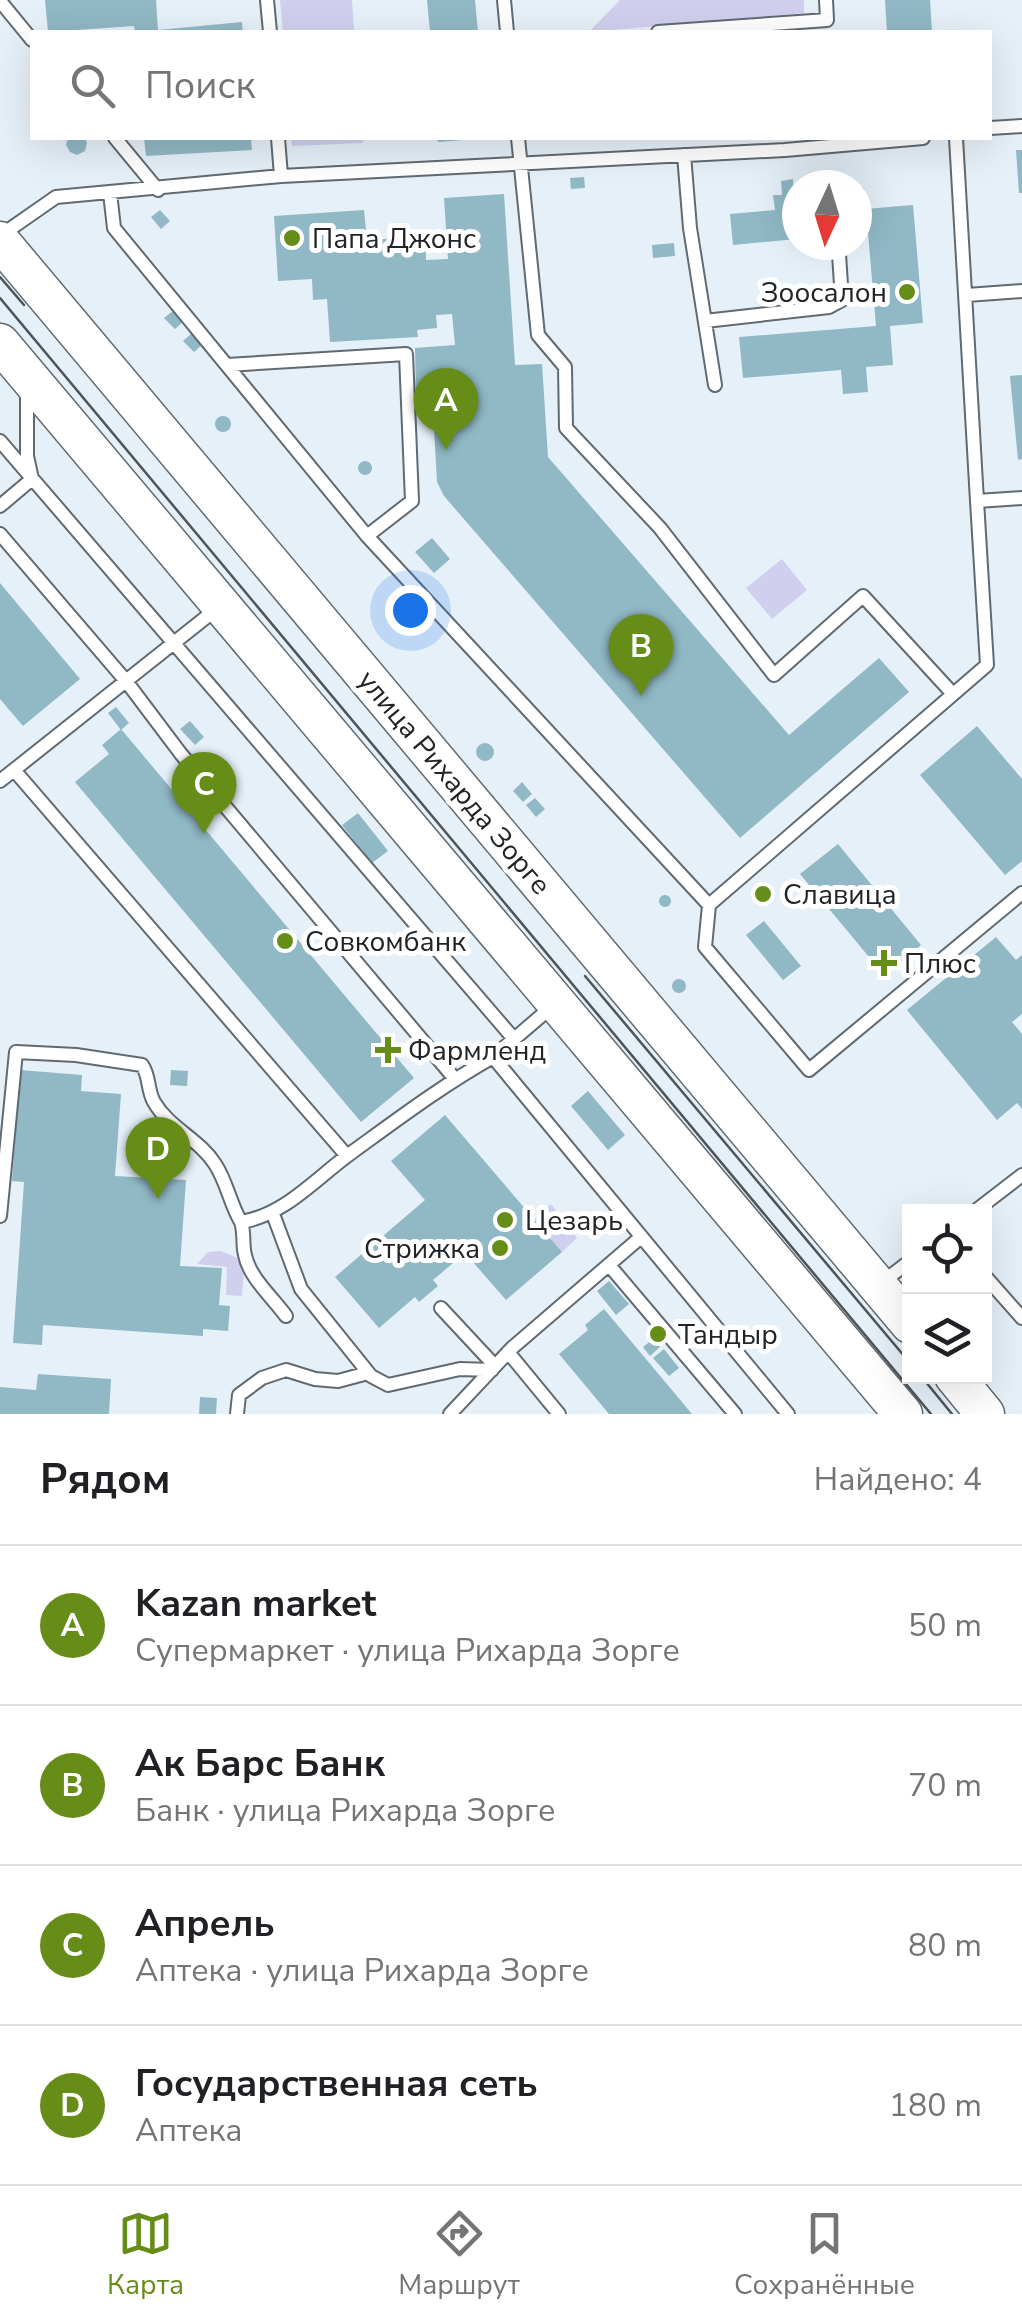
<!DOCTYPE html>
<html lang="ru">
<head>
<meta charset="utf-8">
<style>
  :root { --surface:#fff; --page:#f6f6f6; --text:#202124; --muted:#757577; --line:#e0e0e0; --accent:#678d19 }
  body { margin:0; font-family:"Nunito Sans",sans-serif; background:var(--page); color:var(--text) }
  .controls { position:absolute; right:30px; bottom:30px; display:grid; overflow:hidden; border-radius:0px; box-shadow:0 10px 40px #0002 }
  .controls button { width:90px; height:90px; display:grid; place-items:center; padding:0; border:0; border-bottom:2px solid var(--line); background:var(--surface); color:var(--text); font:50px sans-serif }
  .compass { position:absolute; left:782px; top:170px; width:90px; height:90px; border-radius:50%; background:var(--surface); box-shadow:0 10px 40px #0002; rotate:184deg }
  .you { position:absolute; left:410px; top:610px; width:35px; height:35px; margin:-25px; border:8px solid #fff; border-radius:50%; background:#1a73e8; box-shadow:0 0 0 15px #1a73e833 }
  .badge { display:grid; place-items:center; width:65px; height:65px; border-radius:50%; background:var(--accent); color:#fff; font-size:32px; font-weight:700 }
  .pin { position:absolute; translate:-50% -82px; filter:drop-shadow(0 2px 5px #0008) }
  .pin::after { content:''; position:absolute; top:52px; width:35px; height:30px; background:inherit; clip-path:polygon(0 0,100% 0,50% 100%) }
  .list { margin:0; padding:0; list-style:none }
  h2 { display:flex; justify-content:space-between; align-items:center; height:130px; margin:0; padding:0 40px; font-size:42px }
  h2 small { font-size:32px; font-weight:400; color:var(--muted) }
  .list li { display:grid; grid-template-columns:65px 1fr auto; gap:30px; align-items:center; box-sizing:border-box; height:160px; padding:0 40px; border-top:2px solid var(--line) }
  .list b { display:block; font-size:38px; white-space:nowrap }
  .list p { margin:0; font-size:32px; white-space:nowrap; color:var(--muted) }
  .list em { font-size:32px; font-style:normal; color:var(--muted) }
  .icon { flex:none; width:55px; height:55px; fill:none; stroke:currentColor; stroke-width:2; stroke-linecap:round; stroke-linejoin:round }
  .map { position:relative; flex:none; width:1022px; height:1414px; overflow:hidden }
  .search { position:absolute; background:var(--surface); box-shadow:0 10px 40px #0002; left:30px; right:30px; top:30px; height:110px; display:flex; align-items:center; gap:25px; box-sizing:border-box; padding:0 35px; border-radius:0px; color:var(--muted); font-size:38px }
  .sheet { height:770px; background:var(--surface) }
  nav { display:flex; justify-content:space-around; align-items:center; box-sizing:border-box; height:140px; border-top:2px solid var(--line); background:var(--surface); font-size:28px; color:var(--muted) }
  nav a { display:grid; justify-items:center; gap:5px }
  nav .on { color:var(--accent) }
  .map>svg:first-child { display:block }
  .green { fill:#d0cfee }
  .building { fill:#90b8c5 }
  .lines { fill:none; stroke-linecap:round; stroke-linejoin:round }
  .lane-casing { stroke:#616a71; stroke-width:16 }
  .secondary-casing { stroke:#616a71; stroke-width:41 }
  .lane { stroke:#fff; stroke-width:12 }
  .secondary { stroke:#fff; stroke-width:38 }
  .tram { stroke:#4e5458; stroke-width:2.5 }
  .poi-dot { fill:#678d19; stroke:#fff; stroke-width:4 }
  .labels { text-anchor:middle; stroke-width:10; stroke-linejoin:round; paint-order:stroke }
  .poi-label { font-size:28px; fill:#202427; stroke:#fff; text-anchor:start }
  .street-label { font-size:28px; fill:#202427; stroke:#fff }
</style>
</head>
<body>
<div class="map">
<svg width="1022" height="1414" viewBox="0 0 1022 1414">
  <rect width="100%" height="100%" fill="#e6f0f9"/>
  <path class="green" d="M 280,0 L 352,0 L 354,32 L 283,32 Z
    M 620,0 L 804,0 L 804,13 L 589,32 Z
    M 291,138 L 363,138 L 363,143 L 292,146 Z
    M 782,559 L 807,590 L 772,619 L 746,588 Z
    M 551,1204 L 577,1238 L 562,1252 L 534,1219 Z
    M 221,1251 L 238,1258 L 244,1271 L 242,1296 L 226,1295 L 227,1267 L 197,1264 L 208,1252 Z"/>
  <path class="building" d="M 45,0 L 156,0 L 158,30 L 242,22 L 243,32 L 135,32 L 134,26 L 48,32 Z
    M 427,0 L 475,0 L 478,32 L 430,32 Z
    M 885,0 L 930,0 L 932,32 L 887,32 Z
    M 68,138 L 85,138 L 87,143 L 85,151 L 77,155 L 70,152 L 66,145 Z
    M 144,138 L 251,138 L 252,150 L 146,156 Z
    M 437,138 L 463,138 L 463,140 L 438,142 Z
    M 1016,150 L 1022,150 L 1022,193 L 1019,193 Z
    M 584,177 L 585,188 L 571,189 L 570,178 Z
    M 793,179 L 794,194 L 797,193 L 797,239 L 733,245 L 730,214 L 775,210 L 773,195 L 782,195 L 781,181 Z
    M 857,188 L 864,188 L 865,209 L 913,205 L 923,323 L 890,326 L 893,365 L 866,367 L 868,392 L 843,394 L 841,370 L 743,378 L 739,337 L 876,326 L 868,233 L 857,234 Z
    M 504,194 L 515,365 L 542,364 L 548,457 L 789,735 L 879,658 L 909,692 L 740,838 L 444,496 L 437,482 L 432,394 L 416,396 L 415,348 L 455,345 L 452,314 L 436,315 L 437,328 L 417,330 L 418,337 L 330,342 L 327,299 L 313,300 L 312,279 L 278,281 L 274,216 L 364,210 L 367,240 L 400,238 L 401,251 L 426,250 L 426,260 L 448,259 L 444,198 Z
    M 160,210 L 170,221 L 161,229 L 151,217 Z
    M 674,243 L 675,256 L 653,258 L 652,245 Z
    M 174,310 L 184,321 L 175,329 L 164,318 Z
    M 192,333 L 203,344 L 194,352 L 183,341 Z
    M 1022,375 L 1022,459 L 1018,460 L 1010,376 Z
    M215 424a8 8 0 1 1 16 0a8 8 0 1 1-16 0Z
    M358 468a7 7 0 1 1 14 0a7 7 0 1 1-14 0Z
    M 432,538 L 450,559 L 434,573 L 415,552 Z
    M 0,583 L 80,679 L 23,726 L 0,699 Z
    M 116,707 L 129,723 L 121,730 L 108,713 Z
    M 190,721 L 204,737 L 195,745 L 180,729 Z
    M 977,726 L 1022,779 L 1022,861 L 1005,875 L 920,775 Z
    M 121,729 L 414,1078 L 361,1122 L 75,782 L 109,754 L 102,745 Z
    M476 752a9 9 0 1 1 18 0a9 9 0 1 1-18 0Z
    M 522,782 L 532,794 L 523,802 L 513,791 Z
    M 535,798 L 545,809 L 536,817 L 526,805 Z
    M 358,813 L 388,851 L 372,863 L 342,825 Z
    M 838,844 L 921,945 L 884,975 L 800,874 Z
    M659 901a6 6 0 1 1 12 0a6 6 0 1 1-12 0Z
    M 764,921 L 801,966 L 783,980 L 746,935 Z
    M 996,937 L 1016,960 L 1022,955 L 1022,1014 L 1012,1022 L 1022,1034 L 1022,1109 L 1017,1103 L 997,1120 L 907,1010 Z
    M672 986a7 7 0 1 1 14 0a7 7 0 1 1-14 0Z
    M 20,1070 L 82,1075 L 81,1091 L 121,1094 L 115,1176 L 186,1180 L 180,1266 L 222,1268 L 219,1305 L 230,1306 L 228,1331 L 203,1329 L 203,1336 L 43,1325 L 42,1345 L 13,1343 L 24,1182 L 12,1181 Z
    M 171,1070 L 188,1071 L 187,1086 L 170,1085 Z
    M 588,1091 L 625,1135 L 608,1150 L 571,1106 Z
    M 445,1115 L 562,1252 L 506,1300 L 465,1253 L 433,1280 L 438,1286 L 419,1302 L 415,1297 L 379,1328 L 335,1277 L 425,1200 L 391,1161 Z
    M 609,1281 L 629,1304 L 616,1315 L 597,1291 Z
    M 604,1309 L 692,1414 L 609,1414 L 559,1354 L 588,1330 L 585,1325 Z
    M 653,1339 L 660,1347 L 650,1356 L 643,1347 Z
    M 664,1349 L 679,1368 L 669,1376 L 653,1358 Z
    M 38,1374 L 111,1379 L 109,1414 L 0,1414 L 0,1387 L 36,1390 Z
    M 200,1397 L 217,1398 L 216,1414 L 199,1414 Z"/>
  <g class="lines">
    <defs>
      <path id="lane" d="M 267,0 L 270,32
        M 504,0 L 507,32
        M 0,1 L 32,40
        M 658,32 L 827,20 L 826,0
        M 990,128 L 1022,126
        M 115,138 L 158,190
        M 278,138 L 281,176
        M 518,138 L 538,335 L 565,367 L 566,428 L 660,528 L 774,675 L 863,596 L 953,694
        M 956,138 L 977,501
        M 684,155 L 690,228 L 715,385
        M 110,193 L 114,228 L 367,536 L 709,905
        M 0,236 L 56,197 L 281,176 L 785,150 L 923,138
        M 967,295 L 1022,291
        M 705,321 L 829,307 L 842,300 L 839,254
        M 227,365 L 406,354 L 412,501 L 367,536
        M 0,441 L 514,1039
        M 1022,498 L 977,501 L 987,665 L 709,905 L 705,947 L 809,1070 L 1022,893
        M 0,506 L 32,479 L 27,456 L 27,389
        M 0,534 L 126,681 L 181,754 L 455,1079
        M 14,770 L 347,1156
        M 0,781 L 219,607
        M 555,1004 L 493,1057 L 788,1414
        M 974,1212 L 1022,1175
        M 273,1214 L 301,1289 L 371,1376 L 388,1385 L 460,1369 L 492,1370
        M 0,1216 L 16,1052 L 76,1055 L 142,1065 C 150,1076 147,1090 154,1102 C 169,1128 199,1139 215,1164 C 227,1182 230,1204 241,1222 C 285,1215 316,1178 351,1153 C 398,1119 443,1085 493,1057
        M 241,1222 C 245,1234 242,1244 245,1255 C 249,1277 273,1298 286,1316
        M 609,1265 L 735,1414
        M 984,1275 L 1022,1318
        M 880,1284 L 910,1261
        M 441,1308 L 495,1366
        M 508,1352 L 559,1414
        M 237,1414 L 239,1395 L 262,1378 L 286,1370 L 315,1379 L 338,1381 L 368,1373
        M 450,1414 L 512,1348 L 641,1237"/>
      <path id="secondary" d="M 0,241 L 910,1324
        M 0,343 L 903,1414
        M 954,1376 L 985,1414"/>
    </defs>
    <use href="#lane" class="lane-casing"/>
    <use href="#secondary" class="secondary-casing"/>
    <use href="#lane" class="lane"/>
    <use href="#secondary" class="secondary"/>
    <path class="tram" d="M 0,277 L 24,305
      M 0,298 L 931,1414
      M 585,976 L 910,1363
      M 921,1376 L 952,1414"/>
  </g>
  <g class="poi-dot">
    <circle cx="292" cy="238" r="10"/>
    <circle cx="907" cy="292" r="10"/>
    <circle cx="763" cy="894" r="10"/>
    <circle cx="285" cy="941" r="10"/>
    <path d="M879 948h10v10h10v10h-10v10h-10v-10h-10v-10h10z"/>
    <path d="M383 1035h10v10h10v10h-10v10h-10v-10h-10v-10h10z"/>
    <circle cx="505" cy="1220" r="10"/>
    <circle cx="500" cy="1248" r="10"/>
    <circle cx="658" cy="1334" r="10"/>
  </g>
  <g class="labels">
    <g class="poi-label">
      <text x="312" y="248">Папа Джонс</text>
      <text x="887" y="302" text-anchor="end">Зоосалон</text>
      <text x="783" y="904">Славица</text>
      <text x="305" y="951">Совкомбанк</text>
      <text x="904" y="973">Плюс</text>
      <text x="408" y="1060">Фармленд</text>
      <text x="525" y="1230">Цезарь</text>
      <text x="480" y="1258" text-anchor="end">Стрижка</text>
      <text x="678" y="1344">Тандыр</text>
    </g>
    <g class="street-label">
      <text transform="translate(455 782) rotate(50)" y="10">улица Рихарда Зорге</text>
    </g>
  </g>
</svg>
<div class="controls">
<button><svg class="icon" aria-label="locate" viewBox="0 0 24 24"><circle cx="12" cy="12" r="6"/><path d="M12 2v4M12 18v4M2 12h4M18 12h4"/></svg></button>
<button><svg class="icon" aria-label="layers" viewBox="0 0 24 24"><path d="M12 4l9 5-9 5-9-5zM3 14l9 5 9-5"/></svg></button>
</div>
<svg class="compass" viewBox="-18 -18 36 36"><path d="M0-13l5 13h-10z" fill="#e53935"/><path d="M0 13l5-13h-10z" fill="#757577"/></svg>
<div class="you"></div>
<div class="pin badge" style="left:446px;top:450px">A</div>
<div class="pin badge" style="left:641px;top:696px">B</div>
<div class="pin badge" style="left:204px;top:834px">C</div>
<div class="pin badge" style="left:158px;top:1199px">D</div>
<div class="search"><svg class="icon" aria-label="search" viewBox="0 0 24 24"><circle cx="10" cy="10" r="6"/><path d="M15 15l6 6"/></svg>Поиск</div>
</div>
<section class="sheet">
<h2>Рядом<small>Найдено: 4</small></h2>
<ul class="list">
<li><span class="badge">A</span><div><b>Kazan market</b><p>Супермаркет · улица Рихарда Зорге</p></div><em>50 m</em></li>
<li><span class="badge">B</span><div><b>Ак Барс Банк</b><p>Банк · улица Рихарда Зорге</p></div><em>70 m</em></li>
<li><span class="badge">C</span><div><b>Апрель</b><p>Аптека · улица Рихарда Зорге</p></div><em>80 m</em></li>
<li><span class="badge">D</span><div><b>Государственная сеть</b><p>Аптека</p></div><em>180 m</em></li>
</ul>
</section>
<nav>
<a class="on"><svg class="icon" aria-label="map" viewBox="0 0 24 24"><path d="M3 6l6-2 6 2 6-2v14l-6 2-6-2-6 2zM9 4v14M15 6v14"/></svg>Карта</a>
<a><svg class="icon" aria-label="directions" viewBox="0 0 24 24"><path d="M12 3l9 9-9 9-9-9zM9 14v-3h6M13 9l2 2-2 2"/></svg>Маршрут</a>
<a><svg class="icon" aria-label="saved" viewBox="0 0 24 24"><path d="M7 4h10v16l-5-4-5 4z"/></svg>Сохранённые</a>
</nav>
</body>
</html>
